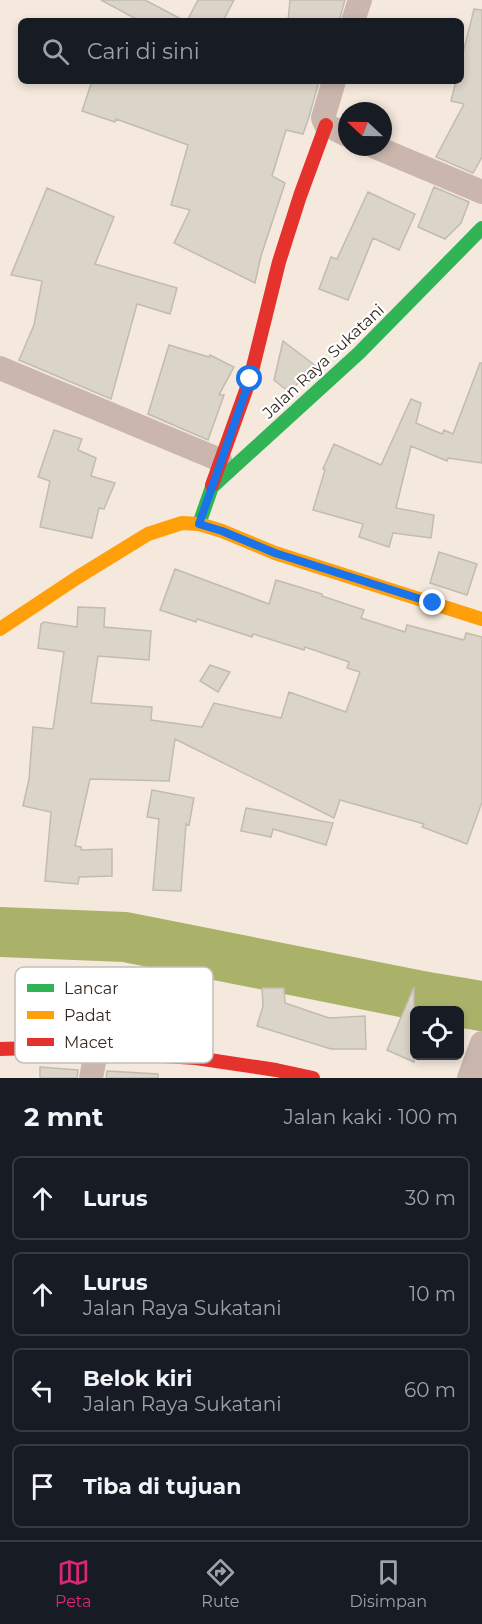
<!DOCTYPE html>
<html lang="id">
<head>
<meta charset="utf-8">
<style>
  :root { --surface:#171b24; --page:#20242c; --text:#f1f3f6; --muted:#9ea1a6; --line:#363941; --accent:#db2777 }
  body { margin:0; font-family:Montserrat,sans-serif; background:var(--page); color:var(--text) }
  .controls { position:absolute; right:18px; bottom:18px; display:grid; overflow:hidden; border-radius:9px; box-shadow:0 3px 9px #0003 }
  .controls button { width:54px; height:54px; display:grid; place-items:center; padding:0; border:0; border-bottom:2px solid var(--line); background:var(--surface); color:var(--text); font:30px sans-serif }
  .compass { position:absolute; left:338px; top:102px; width:54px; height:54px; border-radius:50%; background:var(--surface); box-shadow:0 3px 9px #0003; rotate:292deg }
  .stop { position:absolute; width:18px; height:18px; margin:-14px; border:4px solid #1a73e8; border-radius:50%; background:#fff }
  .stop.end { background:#1a73e8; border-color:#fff; box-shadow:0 2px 6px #0008 }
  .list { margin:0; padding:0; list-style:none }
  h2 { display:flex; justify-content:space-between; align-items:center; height:78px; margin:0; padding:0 24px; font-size:26px }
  h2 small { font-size:20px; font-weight:400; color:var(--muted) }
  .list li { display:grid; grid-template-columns:39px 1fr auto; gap:18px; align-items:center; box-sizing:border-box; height:84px; margin:0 12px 12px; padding:0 12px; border:2px solid var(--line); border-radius:9px }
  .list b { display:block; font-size:22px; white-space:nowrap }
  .list p { margin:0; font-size:20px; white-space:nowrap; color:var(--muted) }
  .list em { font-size:20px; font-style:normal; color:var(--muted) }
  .icon { flex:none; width:33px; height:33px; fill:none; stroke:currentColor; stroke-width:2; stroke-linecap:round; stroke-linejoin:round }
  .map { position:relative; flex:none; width:482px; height:1078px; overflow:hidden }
  .search { position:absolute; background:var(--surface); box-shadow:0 3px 9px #0003; left:18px; right:18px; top:18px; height:66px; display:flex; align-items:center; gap:15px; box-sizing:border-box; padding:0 21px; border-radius:9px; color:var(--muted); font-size:22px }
  .sheet { height:462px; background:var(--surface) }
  nav { display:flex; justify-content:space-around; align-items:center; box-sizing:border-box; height:84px; border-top:2px solid var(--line); background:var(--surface); font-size:16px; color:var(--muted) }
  nav a { display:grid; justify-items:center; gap:3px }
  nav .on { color:var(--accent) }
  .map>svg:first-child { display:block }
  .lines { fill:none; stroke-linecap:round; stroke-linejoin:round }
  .river { stroke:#aab26a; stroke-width:50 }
  .building { fill:#dbd4c8; stroke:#c2bbaf; stroke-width:1.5 }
  .street { stroke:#cab6ad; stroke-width:24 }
  .fast { stroke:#30b455; stroke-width:14 }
  .slow { stroke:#ff9f0a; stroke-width:14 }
  .jam { stroke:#e5322d; stroke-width:14 }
  .route { stroke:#1a73e8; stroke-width:8 }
  .labels { text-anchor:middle; stroke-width:4.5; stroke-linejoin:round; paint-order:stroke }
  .street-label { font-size:16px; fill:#34291f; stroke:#fff }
  .key { fill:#fff; stroke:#c2bfbc; stroke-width:1.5 }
  .key-label { font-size:16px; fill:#34291f }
</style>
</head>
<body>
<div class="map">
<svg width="482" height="1078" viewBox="0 0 482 1078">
  <rect width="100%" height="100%" fill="#f5e9dd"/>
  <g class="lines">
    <path class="river" d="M 0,932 L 125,937 L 427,997 L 482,1006"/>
  </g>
  <path class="building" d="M 101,0 L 145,0 L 185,21 L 140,21 Z
    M 198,0 L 234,0 L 223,21 L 187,21 Z
    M 290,0 L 345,0 L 339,21 L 288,21 Z
    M 474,9 L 482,10 L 482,157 L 473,173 L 436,157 L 464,104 L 451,101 L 456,81 L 461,81 L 461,61 Z
    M 92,81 L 319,81 L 309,117 L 303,134 L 286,130 L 272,176 L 285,183 L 261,256 L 255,283 L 174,243 L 190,210 L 171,205 L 188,145 L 116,119 L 115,122 L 82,111 Z
    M 434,187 L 469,202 L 461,223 L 445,239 L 418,227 Z
    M 47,188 L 114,217 L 95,264 L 177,288 L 170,314 L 137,304 L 111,399 L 19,360 L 34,325 L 42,281 L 11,275 Z
    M 368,192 L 415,214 L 399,250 L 373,238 L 348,300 L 319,289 L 331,257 L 337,259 Z
    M 283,341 L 316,366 L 289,392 L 274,380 Z
    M 169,345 L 209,357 L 210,355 L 234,367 L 219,395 L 224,395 L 208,440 L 148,414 Z
    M 480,363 L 482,363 L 482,463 L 448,458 L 447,461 L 411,446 L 396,508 L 434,515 L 431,538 L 393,533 L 389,547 L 359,537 L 363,524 L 313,510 L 325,470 L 323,469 L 334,444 L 381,465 L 411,399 L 421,403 L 416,423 L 442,434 L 444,430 L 453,434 Z
    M 54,430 L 82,439 L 78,450 L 96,458 L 91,476 L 115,483 L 104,509 L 99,508 L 92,538 L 40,527 L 50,481 L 38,477 Z
    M 439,552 L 477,564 L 467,595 L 430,583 Z
    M 175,569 L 269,604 L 276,580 L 322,594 L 322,596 L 364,610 L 361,618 L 405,632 L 407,625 L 464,640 L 466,633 L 482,637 L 482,802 L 467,844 L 422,827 L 424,824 L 340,800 L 334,818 L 175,739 L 169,781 L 90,779 L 75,846 L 81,847 L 81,850 L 112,849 L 112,876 L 79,877 L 78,884 L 45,881 L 51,812 L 23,806 L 29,779 L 33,727 L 53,729 L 64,652 L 38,648 L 41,624 L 44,622 L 77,627 L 78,607 L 105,608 L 104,627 L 151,631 L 149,660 L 98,656 L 91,703 L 152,707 L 151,720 L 202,727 L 214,703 L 281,718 L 289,692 L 346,712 L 360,672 L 347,668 L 349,662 L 305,647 L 304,650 L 253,634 L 252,637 L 197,619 L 196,622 L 160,610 Z
    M 210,665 L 230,672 L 218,692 L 200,681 Z
    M 152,790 L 194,798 L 189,825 L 186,824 L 181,891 L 153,890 L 159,819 L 147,817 Z
    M 246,808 L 333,823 L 326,845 L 273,829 L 271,837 L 241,831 Z
    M 414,987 L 414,1062 L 387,1050 Z
    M 262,988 L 284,988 L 285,1003 L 329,1018 L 365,1016 L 366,1049 L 331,1049 L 257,1026 L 263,1006 Z
    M 40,1067 L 78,1070 L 77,1078 L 40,1078 Z
    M 107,1071 L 158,1074 L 158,1078 L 106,1078 Z"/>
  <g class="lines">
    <path class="street" d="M 353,21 L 360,0
      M 334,81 L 323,118 L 326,125 L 347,135
      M 375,147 L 482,192
      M 0,368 L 220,460
      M 91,1078 L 96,1052
      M 469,1078 L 482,1043"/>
    <path class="fast" d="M 199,524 L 212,487 L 359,353 L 482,228"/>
    <path class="slow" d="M 0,629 L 78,577 L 148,534 L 182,523 L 199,524 L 222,531 L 275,553 L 482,619"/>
    <path class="jam" d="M 212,485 L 250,379 L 279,262 L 300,196 L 326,125
      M 0,1049 L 32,1048 L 196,1058 L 276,1070 L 313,1078"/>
  </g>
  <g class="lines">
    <path class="route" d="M 250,379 L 199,524 L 222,531 L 275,553 L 433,603"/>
  </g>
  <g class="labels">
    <g class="street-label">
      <text transform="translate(323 361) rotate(-43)" y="6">Jalan Raya Sukatani</text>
    </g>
  </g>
  <rect x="15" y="967" width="198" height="96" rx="9" class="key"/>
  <rect x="27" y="984" width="27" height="8" fill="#30b455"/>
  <rect x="27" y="1011" width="27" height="8" fill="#ff9f0a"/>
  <rect x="27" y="1038" width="27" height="8" fill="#e5322d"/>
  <g class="key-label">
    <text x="64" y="994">Lancar</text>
    <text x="64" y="1021">Padat</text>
    <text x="64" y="1048">Macet</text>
  </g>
</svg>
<div class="controls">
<button><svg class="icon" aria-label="locate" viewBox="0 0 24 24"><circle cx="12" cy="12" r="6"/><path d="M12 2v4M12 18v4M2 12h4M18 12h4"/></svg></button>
</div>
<svg class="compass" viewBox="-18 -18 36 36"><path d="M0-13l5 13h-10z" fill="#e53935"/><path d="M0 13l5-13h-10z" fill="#9ea1a6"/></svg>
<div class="stop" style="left:250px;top:379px"></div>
<div class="stop end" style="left:433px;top:603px"></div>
<div class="search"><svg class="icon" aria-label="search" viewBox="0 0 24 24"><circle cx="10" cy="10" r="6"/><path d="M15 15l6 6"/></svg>Cari di sini</div>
</div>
<section class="sheet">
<h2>2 mnt<small>Jalan kaki · 100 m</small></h2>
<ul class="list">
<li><svg class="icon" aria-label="ahead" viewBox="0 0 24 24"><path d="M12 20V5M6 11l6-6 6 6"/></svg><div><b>Lurus</b></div><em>30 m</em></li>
<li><svg class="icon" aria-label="ahead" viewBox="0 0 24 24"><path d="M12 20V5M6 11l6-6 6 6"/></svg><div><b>Lurus</b><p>Jalan Raya Sukatani</p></div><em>10 m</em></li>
<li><svg class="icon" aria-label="left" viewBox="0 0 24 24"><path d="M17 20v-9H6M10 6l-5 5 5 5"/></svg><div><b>Belok kiri</b><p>Jalan Raya Sukatani</p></div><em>60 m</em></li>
<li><svg class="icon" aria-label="arrive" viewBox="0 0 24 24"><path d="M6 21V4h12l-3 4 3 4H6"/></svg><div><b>Tiba di tujuan</b></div></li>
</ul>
</section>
<nav>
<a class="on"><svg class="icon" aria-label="map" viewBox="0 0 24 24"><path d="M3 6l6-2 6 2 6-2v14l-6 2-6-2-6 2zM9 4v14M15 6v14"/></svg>Peta</a>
<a><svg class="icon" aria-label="directions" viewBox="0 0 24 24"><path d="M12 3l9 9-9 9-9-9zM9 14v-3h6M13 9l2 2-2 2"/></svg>Rute</a>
<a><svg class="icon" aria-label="saved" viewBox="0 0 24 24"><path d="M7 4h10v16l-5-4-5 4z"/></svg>Disimpan</a>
</nav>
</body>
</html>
